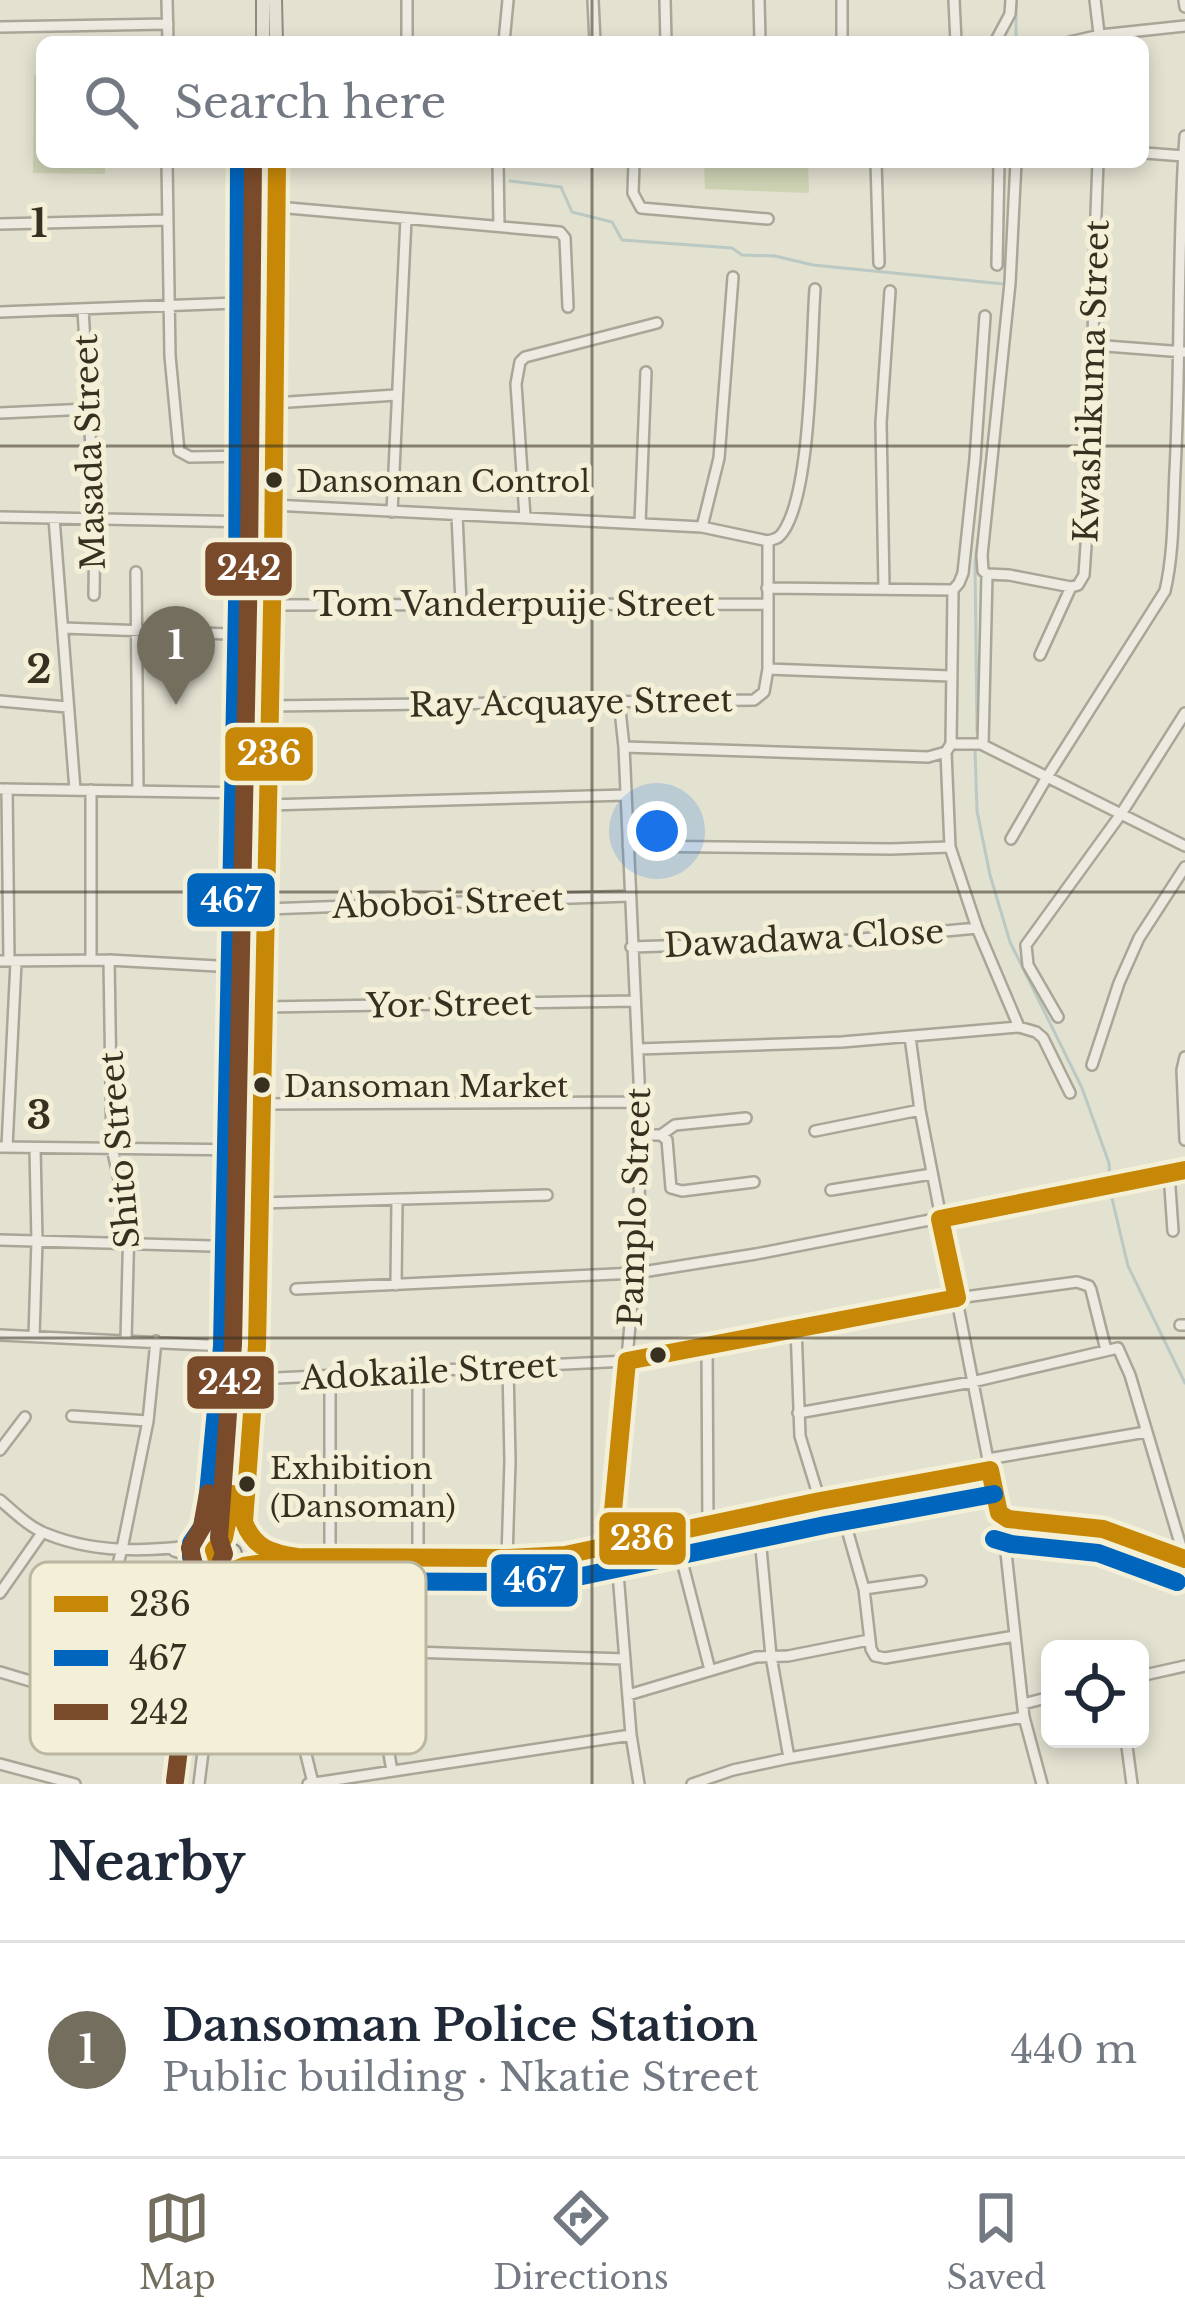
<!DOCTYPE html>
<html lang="en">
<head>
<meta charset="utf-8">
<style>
  :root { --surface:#fff; --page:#f6f6f7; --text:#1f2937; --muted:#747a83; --line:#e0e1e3; --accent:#736e5e }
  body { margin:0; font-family:"Libre Baskerville",serif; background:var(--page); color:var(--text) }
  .controls { position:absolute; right:36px; bottom:36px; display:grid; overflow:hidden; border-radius:18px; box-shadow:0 6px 18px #0003 }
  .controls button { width:108px; height:108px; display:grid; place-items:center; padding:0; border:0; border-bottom:3px solid var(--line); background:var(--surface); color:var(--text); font:60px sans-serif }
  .you { position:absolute; left:657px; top:831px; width:42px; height:42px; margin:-30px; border:9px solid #fff; border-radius:50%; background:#1a73e8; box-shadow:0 0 0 18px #1a73e833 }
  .badge { display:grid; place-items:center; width:78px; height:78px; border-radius:50%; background:var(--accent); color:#fff; font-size:39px; font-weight:700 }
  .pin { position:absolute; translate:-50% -99px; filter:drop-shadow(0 3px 6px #0008) }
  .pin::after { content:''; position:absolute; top:63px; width:42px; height:36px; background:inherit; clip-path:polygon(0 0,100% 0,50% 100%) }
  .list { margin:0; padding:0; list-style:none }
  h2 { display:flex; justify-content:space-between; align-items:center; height:156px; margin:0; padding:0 48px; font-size:51px }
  h2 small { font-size:39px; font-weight:400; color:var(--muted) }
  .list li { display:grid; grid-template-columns:78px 1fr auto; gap:36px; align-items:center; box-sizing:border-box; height:216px; padding:0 48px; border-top:3px solid var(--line) }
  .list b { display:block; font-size:45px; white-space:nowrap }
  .list p { margin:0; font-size:39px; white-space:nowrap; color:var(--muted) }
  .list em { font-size:39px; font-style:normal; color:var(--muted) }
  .icon { flex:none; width:66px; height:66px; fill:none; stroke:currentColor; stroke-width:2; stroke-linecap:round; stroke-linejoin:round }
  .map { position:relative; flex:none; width:1185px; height:1784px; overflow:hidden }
  .search { position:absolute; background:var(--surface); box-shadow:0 6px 18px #0003; left:36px; right:36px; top:36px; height:132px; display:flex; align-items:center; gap:30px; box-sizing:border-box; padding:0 42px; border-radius:18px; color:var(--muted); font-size:45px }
  .sheet { height:372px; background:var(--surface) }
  nav { display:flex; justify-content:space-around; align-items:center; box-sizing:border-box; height:168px; border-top:3px solid var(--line); background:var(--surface); font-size:33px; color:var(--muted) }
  nav a { display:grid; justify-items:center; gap:6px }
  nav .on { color:var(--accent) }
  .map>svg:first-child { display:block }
  .pitch { fill:#ced3b4 }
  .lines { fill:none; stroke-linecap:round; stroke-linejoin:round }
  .stream { stroke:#bac9c3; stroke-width:3 }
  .minor-casing { stroke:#a9a698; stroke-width:14 }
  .major-casing { stroke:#8e8b7f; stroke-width:16 }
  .minor { stroke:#eceae1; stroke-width:9 }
  .major { stroke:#e3e1d3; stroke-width:12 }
  .bus-1-casing { stroke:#f3f0d7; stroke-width:27 }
  .bus-2-casing { stroke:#f3f0d7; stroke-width:27 }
  .bus-3-casing { stroke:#f3f0d7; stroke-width:27 }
  .bus-1 { stroke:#c78808; stroke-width:18 }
  .bus-2 { stroke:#0065bd; stroke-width:18 }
  .bus-3 { stroke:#7a4b2a; stroke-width:18 }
  .grid { fill:none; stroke:#373021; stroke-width:3; stroke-opacity:0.55 }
  .bus-dot { fill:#373021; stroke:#f3f0d7; stroke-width:4.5 }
  .labels { text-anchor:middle; stroke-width:10; stroke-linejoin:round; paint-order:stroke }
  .bus-label { font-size:30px; fill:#373021; stroke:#f3f0d7; text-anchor:start }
  .street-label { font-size:33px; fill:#373021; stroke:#f3f0d7 }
  .key { fill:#f3f0d7; stroke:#bbb6a0; stroke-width:3 }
  .key-label { font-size:33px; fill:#373021 }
  .grid-label { font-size:39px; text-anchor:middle; font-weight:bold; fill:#373021; stroke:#f3f0d7; stroke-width:10; stroke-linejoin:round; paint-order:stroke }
  .line-badge { stroke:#f3f0d7; stroke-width:4.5 }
  .badge-label { font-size:33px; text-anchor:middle; font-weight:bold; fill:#fff }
</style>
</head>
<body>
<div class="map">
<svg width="1185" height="1784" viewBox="0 0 1185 1784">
  <rect width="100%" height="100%" fill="#e3e1d0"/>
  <path class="pitch" d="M 34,75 L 42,75 L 42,162 L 105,162 L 105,174 L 33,173 Z
    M 704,162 L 808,162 L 809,193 L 705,189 Z"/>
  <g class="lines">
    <path class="stream" d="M 1016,42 L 1016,0
      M 510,181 L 561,187 L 572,212 L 612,222 L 622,240 L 732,248 L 742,255 L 775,256 L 813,265 L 1004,284
      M 990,429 L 1006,272
      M 977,732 L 975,563 L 982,510
      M 975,750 L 977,811 L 990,875 L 1010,942 L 1082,1088 L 1109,1163 L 1110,1181
      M 1110,1190 L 1128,1266 L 1185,1383"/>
    <defs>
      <path id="minor" d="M 167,0 L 168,42
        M 593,0 L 595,42
        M 665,0 L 666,42
        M 759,0 L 760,42
        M 842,0 L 842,42
        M 954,0 L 956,42
        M 1095,0 L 1100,42
        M 1184,0 L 1185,7
        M 0,27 L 168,24
        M 407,42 L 407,0
        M 504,42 L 508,0
        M 995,42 L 1010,14 L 1011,0
        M 1070,42 L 1100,35 L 1185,26
        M 1145,153 L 1184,156
        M 167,162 L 170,356 L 179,451 L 190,457 L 262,456
        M 498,162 L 499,226
        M 634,162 L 633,193 L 641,208 L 768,219
        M 876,162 L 879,263
        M 1016,162 L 1010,283 L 982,555 L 983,571 L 987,574 L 1009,575 L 1071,587 L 1078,585 L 1084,575 L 1092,457 L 1094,266 L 1098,162
        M 277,207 L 560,232 L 565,238 L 568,307
        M 0,224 L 167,220
        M 997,265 L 999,162
        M 83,309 L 95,518 L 94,595
        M 0,312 L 264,302
        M 1093,345 L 1184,352
        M 274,403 L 396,395
        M 0,413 L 89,409
        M 273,505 L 702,527 L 768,541
        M 392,512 L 406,219
        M 457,515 L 461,603
        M 0,517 L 262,522
        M 525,517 L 516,384 L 520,362 L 525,357 L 657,323
        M 54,518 L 75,790
        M 640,523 L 646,372
        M 702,527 L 719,458 L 733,277
        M 768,541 C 777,538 778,539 783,532 C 812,491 811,343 815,289
        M 136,572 L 138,791
        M 767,588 L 953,590
        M 884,588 L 881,423 L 890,291
        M 268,605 L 767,604
        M 63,628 L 259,635
        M 1040,655 L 1071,587
        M 768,669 L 950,676
        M 0,701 L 67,707
        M 619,701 L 624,747 L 640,1102 L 639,1226 L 613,1511 L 631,1735 L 639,1784
        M 269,706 L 754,700 L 764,692 L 768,669 L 768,541
        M 951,744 L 953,590 L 959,583 L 963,573 L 975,459 L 985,316
        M 983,745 L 987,574
        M 624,747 L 928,757 L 946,752 L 951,744 L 981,744 L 1185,846
        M 946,752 L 950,847 L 977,928 L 1019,1027
        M 0,789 L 257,793
        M 7,789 L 9,961
        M 91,790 L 91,960
        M 268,805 L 626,795
        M 1011,839 L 1047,777 L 1165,591 C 1174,552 1173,511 1175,471 C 1181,359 1177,247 1185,136
        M 628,846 L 891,849 L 950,847
        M 266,909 L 629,896
        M 631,947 L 851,940 L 977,928
        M 109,960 L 112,1148 L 129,1224 L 126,1340
        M 0,961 L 109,960 L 253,968
        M 264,1007 L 635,1001
        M 1058,1017 L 1028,965 L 1026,945 L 1121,814 L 1185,713
        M 910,1037 L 920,1110 L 990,1470
        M 638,1049 L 842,1042 L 1019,1027 L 1036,1032 L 1043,1038 L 1070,1093
        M 1185,1057 L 1182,1070 L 1185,1140
        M 1092,1065 L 1119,983 L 1139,938 L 1185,867
        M 262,1104 L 640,1102
        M 815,1131 L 920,1110
        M 640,1135 L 661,1135 L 667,1140 L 671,1188 L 682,1191 L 754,1182
        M 661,1135 L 675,1125 L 746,1118
        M 0,1147 L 249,1150
        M 7,1147 L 16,962
        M 1169,1173 L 1173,1231
        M 831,1190 L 932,1174
        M 259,1203 L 547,1195
        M 0,1240 L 247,1247
        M 396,1285 L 397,1201
        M 296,1289 L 636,1273 L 756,1254 L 1185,1170
        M 1180,1325 L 1185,1325
        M 796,1327 L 800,1436 L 820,1501
        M 0,1335 L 246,1347
        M 34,1336 L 37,1241 L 35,1148
        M 707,1345 L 708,1527
        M 256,1379 L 627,1361 L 957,1298 L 1077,1282 L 1089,1286 L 1091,1290 L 1106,1350
        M 798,1413 L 972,1382 L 1118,1348 L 1130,1375 L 1185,1560
        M 72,1416 L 148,1421
        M 0,1450 L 25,1417
        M 988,1459 L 1146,1432
        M 838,1498 L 864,1589 L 871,1649 L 875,1656 L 885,1658 L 1015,1636
        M 0,1500 C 14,1512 30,1528 47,1534 C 101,1556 162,1551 218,1542
        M 758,1516 L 771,1656 L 789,1758
        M 1002,1516 L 1024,1717 L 1042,1784
        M 675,1534 L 710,1670
        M 174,1551 L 217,1564
        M 330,1557 L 330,1376
        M 355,1558 L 392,1771
        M 507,1558 L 510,1461 L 508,1367
        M 418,1559 L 418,1371
        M 219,1566 L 219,1613
        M 260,1567 L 313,1783
        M 864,1589 L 921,1581
        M 0,1593 L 42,1533
        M 412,1652 L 625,1659
        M 0,1672 L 64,1691 L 207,1718
        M 1140,1676 L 1185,1666
        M 64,1691 L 113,1582 L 122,1549 L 148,1421 L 156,1341
        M 628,1695 L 756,1657 L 788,1656 L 869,1640
        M 1023,1704 L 1050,1697
        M 1126,1739 L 1132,1784
        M 0,1764 L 75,1784
        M 199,1784 L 219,1625 L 242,1568
        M 308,1784 L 631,1735
        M 692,1784 L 733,1770 L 789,1758 L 1024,1717"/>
      <path id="major" d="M 263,0 L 263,42
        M 275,0 L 276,42
        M213 1554a18 18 0 1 1 36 0a18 18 0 1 1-36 0Z
        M 224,1538 L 235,1476 L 246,1347 L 261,604 L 263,162
        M 243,1540 L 257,1345 L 273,560 L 277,162
        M 248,1547 L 297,1557 L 507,1558 L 565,1555 L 820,1501 L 990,1470 L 999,1513 L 1008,1519 L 1103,1529 L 1185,1559
        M 244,1566 L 284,1560
        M 234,1586 L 262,1566"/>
    </defs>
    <use href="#minor" class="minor-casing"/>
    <use href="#major" class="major-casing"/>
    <use href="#minor" class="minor"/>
    <use href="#major" class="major"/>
    <defs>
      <path id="bus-1" d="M 277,162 L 273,560 L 257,1345 L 244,1522 C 254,1548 271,1553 297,1557 L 507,1558 L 565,1555 L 820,1501 L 990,1470 L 999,1513 L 1008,1519 L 1103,1529 L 1185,1559
        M 233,1494 L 224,1538 L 214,1550 L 219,1566 L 232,1571 L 244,1566 L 292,1558
        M 615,1546 L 613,1511 L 627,1361 L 957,1298 L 940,1219 L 1185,1170"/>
      <path id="bus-2" d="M 239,162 L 237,604 L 222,1346 L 207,1504 L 202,1527 L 191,1543 L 191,1557 L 202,1583 L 232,1595 L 299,1581 L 507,1582 L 568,1579 L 825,1525 L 994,1494
        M 994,1539 L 1011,1544 L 1098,1553 L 1177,1582"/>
      <path id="bus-3" d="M 195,1611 L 195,1570 L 190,1548 L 202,1527 L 208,1493
        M 175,1781 L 195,1622 L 224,1554 L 219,1538 L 233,1344 L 249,560 L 253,162"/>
    </defs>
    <use href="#bus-1" class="bus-1-casing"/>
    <use href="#bus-2" class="bus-2-casing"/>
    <use href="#bus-3" class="bus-3-casing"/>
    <use href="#bus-1" class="bus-1"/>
    <use href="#bus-2" class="bus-2"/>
    <use href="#bus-3" class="bus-3"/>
  </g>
  <path class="grid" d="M 592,0 L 592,42M 592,162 L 592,1784M 0,446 L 1185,446M 0,892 L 1185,892M 0,1338 L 1185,1338"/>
  <g class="bus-dot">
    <circle cx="274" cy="480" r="10"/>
    <circle cx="262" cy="1085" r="10"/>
    <circle cx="658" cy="1355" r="10"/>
    <circle cx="247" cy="1484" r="10"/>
  </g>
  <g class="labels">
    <g class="bus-label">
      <text x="296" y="492">Dansoman Control</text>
      <text x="284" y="1097">Dansoman Market</text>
      <text x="270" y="1479">Exhibition<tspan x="270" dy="38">(Dansoman)</tspan></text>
    </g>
    <g class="street-label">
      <text transform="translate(1091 381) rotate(-88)" y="12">Kwashikuma Street</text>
      <text transform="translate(89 452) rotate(-92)" y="12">Masada Street</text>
      <text x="514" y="616">Tom Vanderpuije Street</text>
      <text transform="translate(571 702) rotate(-1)" y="12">Ray Acquaye Street</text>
      <text transform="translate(448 902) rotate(-2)" y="12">Aboboi Street</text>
      <text transform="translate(804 938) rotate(-3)" y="12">Dawadawa Close</text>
      <text transform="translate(449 1004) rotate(-1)" y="12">Yor Street</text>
      <text transform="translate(119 1150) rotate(-95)" y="12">Shito Street</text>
      <text transform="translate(634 1207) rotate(-88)" y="12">Pamplo Street</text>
      <text transform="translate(429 1371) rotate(-3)" y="12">Adokaile Street</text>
    </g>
  </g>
  <rect x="30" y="1562" width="396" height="192" rx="18" class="key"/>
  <rect x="54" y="1596" width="54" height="16" fill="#c78808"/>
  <rect x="54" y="1650" width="54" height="16" fill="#0065bd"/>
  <rect x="54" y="1704" width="54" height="16" fill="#7a4b2a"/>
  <g class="key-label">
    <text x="129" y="1616">236</text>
    <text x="129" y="1670">467</text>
    <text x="129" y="1724">242</text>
  </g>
  <g class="grid-label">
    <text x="39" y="237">1</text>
    <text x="39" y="683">2</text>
    <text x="39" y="1129">3</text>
  </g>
  <g class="line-badge">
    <rect x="203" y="540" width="91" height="58" rx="12" fill="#7a4b2a"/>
    <rect x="223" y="725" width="92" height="58" rx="12" fill="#c78808"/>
    <rect x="185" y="871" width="92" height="58" rx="12" fill="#0065bd"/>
    <rect x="185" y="1354" width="91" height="57" rx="12" fill="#7a4b2a"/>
    <rect x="597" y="1510" width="91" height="57" rx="12" fill="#c78808"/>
    <rect x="489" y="1552" width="91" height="57" rx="12" fill="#0065bd"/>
  </g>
  <g class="badge-label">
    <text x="249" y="580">242</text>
    <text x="269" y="765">236</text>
    <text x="231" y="912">467</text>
    <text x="230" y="1394">242</text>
    <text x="642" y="1550">236</text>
    <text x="534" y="1592">467</text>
  </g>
</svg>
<div class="controls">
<button><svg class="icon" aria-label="locate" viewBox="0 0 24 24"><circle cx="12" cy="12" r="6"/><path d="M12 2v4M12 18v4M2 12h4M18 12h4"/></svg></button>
</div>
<div class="you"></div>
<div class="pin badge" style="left:176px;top:705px">1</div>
<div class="search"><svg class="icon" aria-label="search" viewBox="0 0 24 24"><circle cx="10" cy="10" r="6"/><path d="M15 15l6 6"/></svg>Search here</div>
</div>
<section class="sheet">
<h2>Nearby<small></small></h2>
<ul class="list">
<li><span class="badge">1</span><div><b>Dansoman Police Station</b><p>Public building · Nkatie Street</p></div><em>440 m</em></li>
</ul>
</section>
<nav>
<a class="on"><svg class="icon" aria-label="map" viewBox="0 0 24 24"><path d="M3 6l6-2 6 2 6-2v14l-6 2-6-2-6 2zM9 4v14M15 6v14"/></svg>Map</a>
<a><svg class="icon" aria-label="directions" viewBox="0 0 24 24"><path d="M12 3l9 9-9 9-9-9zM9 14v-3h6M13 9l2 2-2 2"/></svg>Directions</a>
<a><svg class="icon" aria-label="saved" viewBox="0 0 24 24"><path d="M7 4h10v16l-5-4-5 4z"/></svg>Saved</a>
</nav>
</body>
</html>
